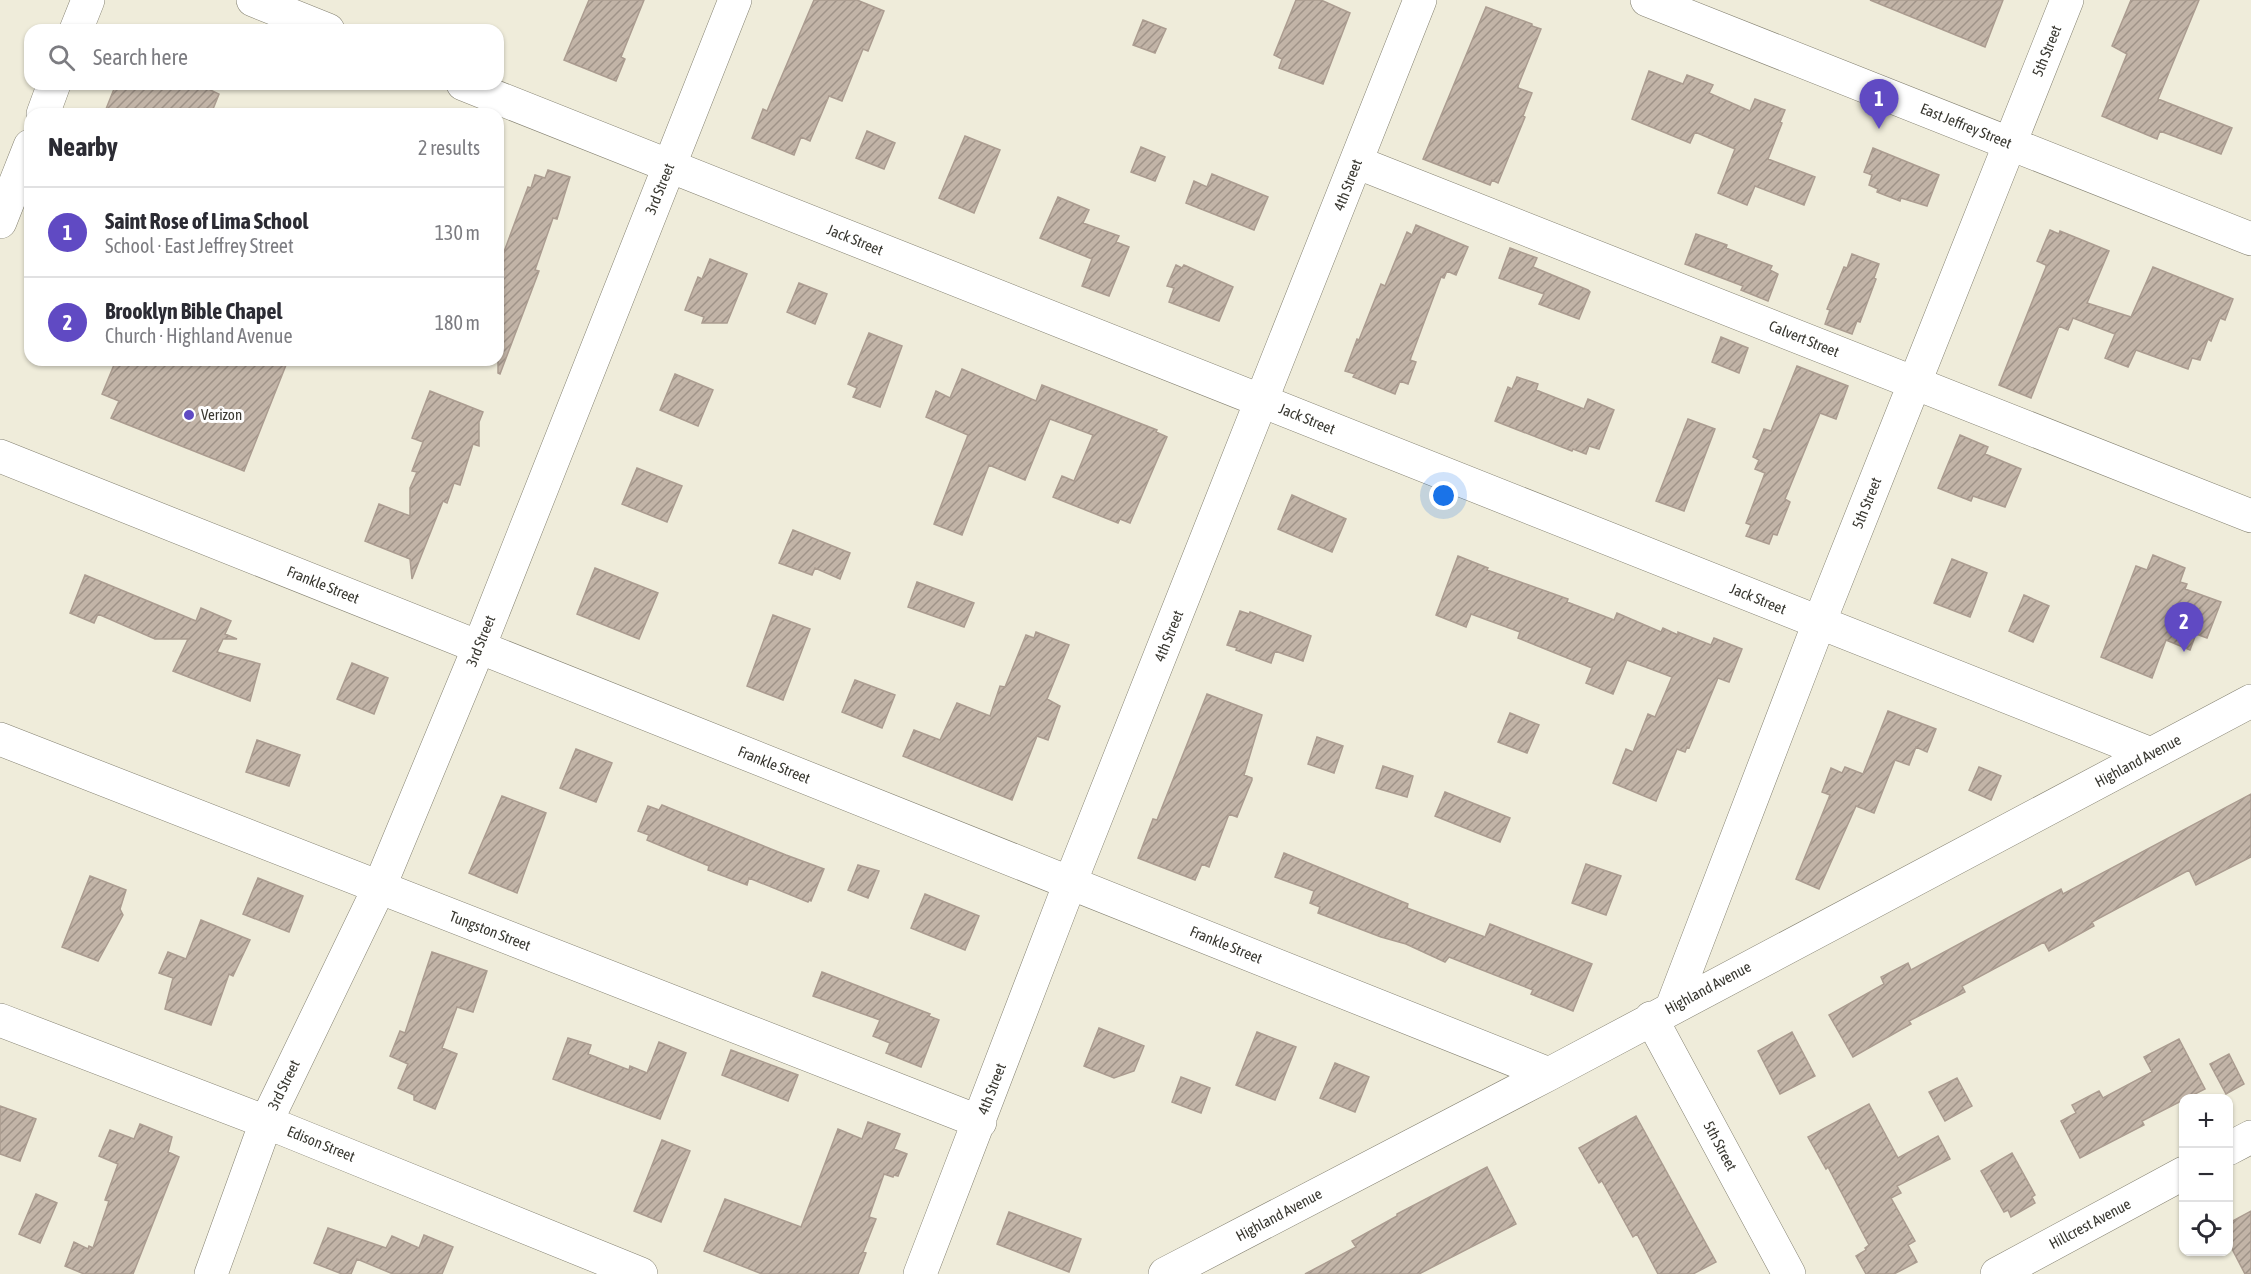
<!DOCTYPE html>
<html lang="en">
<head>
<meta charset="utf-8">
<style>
  :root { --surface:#fff; --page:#f2f2f3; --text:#2b2b33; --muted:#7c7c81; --line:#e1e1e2; --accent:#604ac3 }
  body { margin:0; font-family:"Asap Condensed",sans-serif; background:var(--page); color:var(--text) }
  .controls { position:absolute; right:18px; bottom:18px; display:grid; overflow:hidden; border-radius:12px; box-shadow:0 2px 4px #0004 }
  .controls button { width:54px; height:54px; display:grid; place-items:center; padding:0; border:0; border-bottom:2px solid var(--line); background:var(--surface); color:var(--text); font:30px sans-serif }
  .you { position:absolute; left:1444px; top:496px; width:21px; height:21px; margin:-15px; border:4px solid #fff; border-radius:50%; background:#1a73e8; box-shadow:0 0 0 9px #1a73e833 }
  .badge { display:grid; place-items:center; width:39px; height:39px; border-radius:50%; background:var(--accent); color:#fff; font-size:20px; font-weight:700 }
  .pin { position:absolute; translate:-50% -50px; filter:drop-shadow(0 2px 3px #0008) }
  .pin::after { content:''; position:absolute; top:32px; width:21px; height:18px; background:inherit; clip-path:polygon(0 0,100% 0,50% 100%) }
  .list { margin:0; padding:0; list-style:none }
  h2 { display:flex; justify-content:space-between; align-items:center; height:78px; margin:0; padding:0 24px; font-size:26px }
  h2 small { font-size:20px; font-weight:400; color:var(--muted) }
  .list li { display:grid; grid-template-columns:39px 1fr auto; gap:18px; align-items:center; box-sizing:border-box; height:90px; padding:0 24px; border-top:2px solid var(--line) }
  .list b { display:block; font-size:22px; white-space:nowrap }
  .list p { margin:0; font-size:20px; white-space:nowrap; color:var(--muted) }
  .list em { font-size:20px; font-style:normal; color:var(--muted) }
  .icon { flex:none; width:33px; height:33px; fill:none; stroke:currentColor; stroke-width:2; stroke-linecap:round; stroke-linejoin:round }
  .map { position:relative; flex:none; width:2251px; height:1274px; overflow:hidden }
  .search { position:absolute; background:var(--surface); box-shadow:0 2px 4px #0004; left:24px; top:24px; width:480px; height:66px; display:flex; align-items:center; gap:15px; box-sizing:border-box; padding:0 21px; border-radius:18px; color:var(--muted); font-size:22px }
  .panel { position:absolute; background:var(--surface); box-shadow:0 2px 4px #0004; left:24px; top:108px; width:480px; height:258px; border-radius:18px }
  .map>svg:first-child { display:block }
  .building { fill:url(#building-hatch); stroke:#ab9c90; stroke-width:1.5 }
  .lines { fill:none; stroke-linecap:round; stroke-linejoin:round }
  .minor-casing { stroke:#848171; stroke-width:34 }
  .minor { stroke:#fff; stroke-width:33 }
  .poi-dot { fill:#604ac3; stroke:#fff; stroke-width:2 }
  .labels { text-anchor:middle; stroke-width:6; stroke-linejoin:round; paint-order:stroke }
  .street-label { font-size:15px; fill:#383730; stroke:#fff }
  .poi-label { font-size:15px; fill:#383730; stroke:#fff; text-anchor:start }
</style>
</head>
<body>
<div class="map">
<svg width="2251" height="1274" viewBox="0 0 2251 1274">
  <defs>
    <pattern id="building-hatch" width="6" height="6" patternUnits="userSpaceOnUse" patternTransform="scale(1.5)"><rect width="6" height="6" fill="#c2b4a7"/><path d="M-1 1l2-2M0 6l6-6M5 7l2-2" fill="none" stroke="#9f9388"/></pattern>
  </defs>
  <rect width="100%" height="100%" fill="#efecda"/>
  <path class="building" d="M 589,0 L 644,0 L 621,57 L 625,59 L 616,81 L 564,60 Z
    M 814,0 L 857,0 L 884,11 L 868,51 L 863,49 L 842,101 L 829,96 L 810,141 L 801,137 L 794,155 L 752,138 L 763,109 L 767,111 Z
    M 1296,0 L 1321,0 L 1350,13 L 1323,84 L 1279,68 L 1282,59 L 1274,55 Z
    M 1870,0 L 2003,0 L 1985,47 Z
    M 2131,0 L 2199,0 L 2158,99 L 2232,128 L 2221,154 L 2160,131 L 2157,139 L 2102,116 L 2127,54 L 2112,46 Z
    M 1486,7 L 1532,24 L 1532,26 L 1541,29 L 1518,86 L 1518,88 L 1532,93 L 1523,116 L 1525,117 L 1498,183 L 1492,180 L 1490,185 L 1423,159 Z
    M 1143,20 L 1166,29 L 1155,53 L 1133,45 Z
    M 1649,71 L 1683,84 L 1687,75 L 1713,85 L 1709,93 L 1750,111 L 1755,99 L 1785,110 L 1780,122 L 1782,123 L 1768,159 L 1815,177 L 1804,205 L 1755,186 L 1747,205 L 1718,193 L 1735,149 L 1695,132 L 1690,143 L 1632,119 Z
    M 116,84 L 198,84 L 219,94 L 211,114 L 104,114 Z
    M 867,131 L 895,143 L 884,169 L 856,158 Z
    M 965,136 L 1000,150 L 974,213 L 939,198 Z
    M 1141,147 L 1165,157 L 1155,181 L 1131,172 Z
    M 1873,148 L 1939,175 L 1927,206 L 1901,198 L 1900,201 L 1877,192 L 1878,189 L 1869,185 L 1872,175 L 1864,172 Z
    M 548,170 L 570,177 L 557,219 L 553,218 L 535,270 L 539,271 L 500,374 L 498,373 L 498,268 L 528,187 L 531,188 L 535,175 L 545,178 Z
    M 1212,174 L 1268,197 L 1254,230 L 1186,203 L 1194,181 L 1207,187 Z
    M 1058,197 L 1089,210 L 1083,223 L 1119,236 L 1116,242 L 1129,247 L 1109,296 L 1082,286 L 1092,259 L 1040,238 Z
    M 1416,225 L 1468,247 L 1456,275 L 1447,271 L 1444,278 L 1441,277 L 1410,360 L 1416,362 L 1408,384 L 1400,381 L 1395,394 L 1353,377 L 1355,374 L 1345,371 L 1357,339 L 1359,340 L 1381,284 L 1385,286 L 1407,232 L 1412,235 Z
    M 2050,230 L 2059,234 L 2060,231 L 2109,251 L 2087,303 L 2131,317 L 2153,267 L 2233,299 L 2225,320 L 2220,318 L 2211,341 L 2208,339 L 2200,360 L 2192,358 L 2188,369 L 2136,350 L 2128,367 L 2105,358 L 2115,334 L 2073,318 L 2068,330 L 2059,326 L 2031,398 L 1999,385 L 2046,267 L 2046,265 L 2037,261 Z
    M 1696,234 L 1727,245 L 1726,248 L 1772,266 L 1770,270 L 1778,274 L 1768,301 L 1741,290 L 1743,286 L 1685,264 Z
    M 1510,248 L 1537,258 L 1533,267 L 1588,290 L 1590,292 L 1579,319 L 1539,304 L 1544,294 L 1499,278 Z
    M 1852,254 L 1879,264 L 1874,278 L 1876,279 L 1860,322 L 1857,321 L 1852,334 L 1825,324 L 1830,310 L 1827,309 L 1844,267 L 1847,268 Z
    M 710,259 L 747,274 L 727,323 L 702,323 L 704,317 L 685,310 L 698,277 L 702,279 Z
    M 1176,265 L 1182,268 L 1184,265 L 1233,287 L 1219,321 L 1169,302 L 1174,288 L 1167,286 Z
    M 799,283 L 827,294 L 815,324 L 787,312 Z
    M 869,333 L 902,346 L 880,407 L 853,397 L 857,388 L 848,384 Z
    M 1721,337 L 1748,348 L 1739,373 L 1712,362 Z
    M 116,360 L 288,360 L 244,471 L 111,418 L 119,401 L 102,394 Z
    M 1797,366 L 1848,386 L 1836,419 L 1820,413 L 1785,499 L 1790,502 L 1777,535 L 1773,534 L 1769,544 L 1746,536 L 1751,525 L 1746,523 L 1765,473 L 1755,469 L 1759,460 L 1753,457 L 1764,429 L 1771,431 Z
    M 962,369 L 1036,401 L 1042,385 L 1157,430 L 1156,432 L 1167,437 L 1130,523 L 1120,519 L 1118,523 L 1053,497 L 1062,476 L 1074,481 L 1093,435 L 1050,419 L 1025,480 L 989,465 L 962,535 L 934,524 L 968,435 L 926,417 L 936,391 L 950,398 Z
    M 675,374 L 713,390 L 698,426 L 660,410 Z
    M 1517,377 L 1538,384 L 1536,390 L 1584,409 L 1588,399 L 1614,410 L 1599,449 L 1589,446 L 1586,454 L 1573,449 L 1572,451 L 1495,421 L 1508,387 L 1512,389 Z
    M 430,391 L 483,412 L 479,422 L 479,446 L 473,444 L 460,485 L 454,483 L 447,503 L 443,501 L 412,579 L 410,559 L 365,541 L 379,504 L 410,516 L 410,488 L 417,472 L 412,471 L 423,442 L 412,438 Z
    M 1688,419 L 1715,429 L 1684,511 L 1656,501 Z
    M 1960,435 L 1988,447 L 1985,454 L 2021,469 L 2005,507 L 1973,496 L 1971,501 L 1938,488 Z
    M 637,468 L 682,486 L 667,522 L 622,504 Z
    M 1292,495 L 1346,519 L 1332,552 L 1278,529 Z
    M 793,530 L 850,553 L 840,579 L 815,568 L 812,575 L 779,563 Z
    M 2153,555 L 2185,568 L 2180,582 L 2187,584 L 2185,589 L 2221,602 L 2207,638 L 2196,634 L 2190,650 L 2166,640 L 2152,678 L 2101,657 L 2136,566 L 2147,570 Z
    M 1458,556 L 1488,568 L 1487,570 L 1568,599 L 1567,602 L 1614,620 L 1617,613 L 1661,632 L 1663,628 L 1678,635 L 1678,632 L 1711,645 L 1714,638 L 1742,649 L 1729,682 L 1718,678 L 1689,748 L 1687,747 L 1685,752 L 1677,749 L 1656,801 L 1613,783 L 1626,749 L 1633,752 L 1648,714 L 1655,717 L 1672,677 L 1627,660 L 1613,694 L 1586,683 L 1592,668 L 1518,638 L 1520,632 L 1471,614 L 1466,627 L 1436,615 Z
    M 1952,559 L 1987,573 L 1970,617 L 1934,603 Z
    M 595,568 L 658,593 L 639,639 L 577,614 Z
    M 85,575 L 196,621 L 201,608 L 231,621 L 225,634 L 237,639 L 223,639 L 217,652 L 260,664 L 250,701 L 173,671 L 188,639 L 155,639 L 98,614 L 94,623 L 70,613 Z
    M 917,582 L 974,603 L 964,627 L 908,607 Z
    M 2024,595 L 2049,606 L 2033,642 L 2009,631 Z
    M 1240,611 L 1249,614 L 1250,612 L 1311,636 L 1303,661 L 1275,651 L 1271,663 L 1236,650 L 1237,648 L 1227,645 Z
    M 773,615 L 810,629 L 783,700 L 747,686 Z
    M 1036,632 L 1069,645 L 1047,699 L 1060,706 L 1048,740 L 1037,736 L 1012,800 L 903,756 L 914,730 L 940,740 L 957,703 L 990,716 L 1000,686 L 1005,687 L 1026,635 L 1034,638 Z
    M 352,663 L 388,678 L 374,714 L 337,699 Z
    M 855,680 L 895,695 L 882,728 L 842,712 Z
    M 1207,694 L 1262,715 L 1244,775 L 1252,778 L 1252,780 L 1237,817 L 1229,814 L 1209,867 L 1202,864 L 1195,880 L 1138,858 L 1153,819 L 1157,820 Z
    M 1888,711 L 1936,729 L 1927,752 L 1916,747 L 1909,765 L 1895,760 L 1874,813 L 1856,806 L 1819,889 L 1796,879 L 1830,795 L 1822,792 L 1831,768 L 1842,773 L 1845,767 L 1863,774 Z
    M 1510,713 L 1539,725 L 1527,753 L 1498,742 Z
    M 1317,737 L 1343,746 L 1334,773 L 1308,764 Z
    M 257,740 L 300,755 L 289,786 L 246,772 Z
    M 576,749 L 612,763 L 596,802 L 560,788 Z
    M 1383,766 L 1413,776 L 1407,797 L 1376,788 Z
    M 1979,767 L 2001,776 L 1991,800 L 1969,790 Z
    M 1445,792 L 1510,818 L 1500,842 L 1435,816 Z
    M 2251,794 L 2251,857 L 2196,885 L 2189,870 L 2092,922 L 2094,926 L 2049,951 L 2044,942 L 1962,986 L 1965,992 L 1909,1021 L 1911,1024 L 1853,1057 L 1829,1015 L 1884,984 L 1881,977 L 1908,963 L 1911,970 L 2061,889 L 2063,894 Z
    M 502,796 L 546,813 L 517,893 L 469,873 Z
    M 662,805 L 786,855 L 824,869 L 811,901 L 809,900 L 808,902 L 749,878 L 747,885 L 708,870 L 709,866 L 647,840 L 649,835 L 638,831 L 648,806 L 659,810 Z
    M 1284,853 L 1408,904 L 1407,908 L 1485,937 L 1490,924 L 1592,964 L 1573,1011 L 1531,994 L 1533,990 L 1449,957 L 1445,962 L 1406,944 L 1381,937 L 1318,913 L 1320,907 L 1310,903 L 1314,891 L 1275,877 Z
    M 1586,864 L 1621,876 L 1606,915 L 1572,903 Z
    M 858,865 L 879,871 L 868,898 L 848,890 Z
    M 90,876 L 126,890 L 120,909 L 123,915 L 98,961 L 62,947 Z
    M 258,878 L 303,896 L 289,932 L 243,914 Z
    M 925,894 L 979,916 L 965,950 L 911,928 Z
    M 201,920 L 250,940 L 233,976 L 229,974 L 211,1025 L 165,1009 L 173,978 L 159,973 L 168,952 L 186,959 Z
    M 432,952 L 487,971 L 473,1012 L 457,1007 L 442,1048 L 457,1054 L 435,1109 L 414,1100 L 414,1095 L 398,1088 L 408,1064 L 390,1056 L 400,1031 L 405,1033 Z
    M 822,972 L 930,1014 L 929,1016 L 939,1020 L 921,1067 L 886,1053 L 890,1043 L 873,1036 L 880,1020 L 813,996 Z
    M 1099,1028 L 1144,1046 L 1134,1071 L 1114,1078 L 1084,1066 Z
    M 1257,1032 L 1296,1047 L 1275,1100 L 1236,1085 Z
    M 1792,1032 L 1815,1076 L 1780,1094 L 1758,1051 Z
    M 568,1038 L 591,1045 L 588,1054 L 629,1070 L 630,1066 L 647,1073 L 659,1042 L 686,1053 L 660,1119 L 553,1079 Z
    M 2179,1039 L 2205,1089 L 2142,1121 L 2144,1125 L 2080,1158 L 2061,1121 L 2076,1113 L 2072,1105 L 2099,1091 L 2103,1098 L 2152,1072 L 2144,1057 Z
    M 731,1050 L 798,1075 L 788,1101 L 722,1075 Z
    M 2229,1054 L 2244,1084 L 2226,1094 L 2210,1064 Z
    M 1335,1063 L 1369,1077 L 1355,1112 L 1320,1098 Z
    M 1181,1077 L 1210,1088 L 1201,1113 L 1172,1102 Z
    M 1957,1078 L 1972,1106 L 1945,1121 L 1929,1092 Z
    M 1869,1104 L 1898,1158 L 1938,1136 L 1950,1159 L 1897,1186 L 1901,1193 L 1891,1198 L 1915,1241 L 1908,1245 L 1917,1262 L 1894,1274 L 1866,1274 L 1856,1256 L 1866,1250 L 1865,1248 L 1869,1245 L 1828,1167 L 1826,1169 L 1808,1137 Z
    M 0,1106 L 36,1119 L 20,1161 L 0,1154 Z
    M 1636,1116 L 1716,1262 L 1693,1274 L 1658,1274 L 1637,1234 L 1633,1237 L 1602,1181 L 1599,1183 L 1579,1148 Z
    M 868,1122 L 900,1134 L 894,1149 L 907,1154 L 898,1176 L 894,1175 L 893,1177 L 884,1174 L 869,1217 L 876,1219 L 863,1252 L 866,1253 L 858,1274 L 762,1274 L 704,1251 L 725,1199 L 801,1227 L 838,1129 L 862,1139 Z
    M 140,1124 L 172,1137 L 168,1152 L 179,1157 L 133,1274 L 84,1274 L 65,1266 L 74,1242 L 88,1249 L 89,1246 L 93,1248 L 109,1201 L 105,1200 L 118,1164 L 99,1156 L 110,1130 L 134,1139 Z
    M 662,1140 L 690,1151 L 661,1222 L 634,1211 Z
    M 2012,1153 L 2035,1195 L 2032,1197 L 2035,1203 L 2011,1217 L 2008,1210 L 2004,1212 L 1981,1171 Z
    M 1487,1167 L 1516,1224 L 1419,1274 L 1305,1274 L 1356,1247 L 1352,1241 L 1397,1216 L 1397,1214 Z
    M 36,1194 L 57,1203 L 40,1243 L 19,1234 Z
    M 2251,1211 L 2251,1274 L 2245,1274 L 2229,1243 L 2229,1223 Z
    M 1009,1212 L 1081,1239 L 1069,1272 L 997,1244 Z
    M 328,1228 L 386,1248 L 392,1236 L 419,1248 L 424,1235 L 453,1247 L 442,1274 L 393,1274 L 357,1259 L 351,1274 L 342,1274 L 314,1263 Z"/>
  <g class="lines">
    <defs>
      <path id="minor" d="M 253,0 L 328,30
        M 1647,0 L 2251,239
        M 76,30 L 88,0
        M 463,84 L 2151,754
        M 43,114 L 54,84
        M 1356,162 L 2251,516
        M 0,222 L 30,146
        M 0,456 L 1549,1074
        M 0,739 L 980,1122
        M 1672,1007 L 1819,623 L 2067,0
        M 1651,1018 L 1789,1274
        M 0,1020 L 266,1122 L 641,1274
        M 2228,1149 L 2251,1137
        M 211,1274 L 266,1122 L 379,888 L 479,647 L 735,0
        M 920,1274 L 1070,883 L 1420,0
        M 1165,1274 L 1549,1074 L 2251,701
        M 1997,1274 L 2184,1173"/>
    </defs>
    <use href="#minor" class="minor-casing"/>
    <use href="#minor" class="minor"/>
  </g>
  <circle class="poi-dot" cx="189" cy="415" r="6"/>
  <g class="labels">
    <g class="street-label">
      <text transform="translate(2047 51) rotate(-68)" y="5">5th Street</text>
      <text transform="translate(1966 126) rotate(22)" y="5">East Jeffrey Street</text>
      <text transform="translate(1348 185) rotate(-69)" y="5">4th Street</text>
      <text transform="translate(660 189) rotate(-68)" y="5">3rd Street</text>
      <text transform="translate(855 240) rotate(22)" y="5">Jack Street</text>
      <text transform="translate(1804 339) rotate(22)" y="5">Calvert Street</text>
      <text transform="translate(1307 419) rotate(22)" y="5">Jack Street</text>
      <text transform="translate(1867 503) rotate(-68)" y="5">5th Street</text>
      <text transform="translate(323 585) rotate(22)" y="5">Frankle Street</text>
      <text transform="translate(1758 599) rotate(22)" y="5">Jack Street</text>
      <text transform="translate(1169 636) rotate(-68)" y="5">4th Street</text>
      <text transform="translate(481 641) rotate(-68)" y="5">3rd Street</text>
      <text transform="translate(2138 761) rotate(-28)" y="5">Highland Avenue</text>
      <text transform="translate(774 765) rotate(22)" y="5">Frankle Street</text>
      <text transform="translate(490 931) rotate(21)" y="5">Tungston Street</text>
      <text transform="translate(1226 945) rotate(22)" y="5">Frankle Street</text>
      <text transform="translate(1708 988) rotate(-28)" y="5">Highland Avenue</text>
      <text transform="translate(284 1085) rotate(-64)" y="5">3rd Street</text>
      <text transform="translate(992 1089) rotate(-69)" y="5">4th Street</text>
      <text transform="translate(321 1144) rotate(22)" y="5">Edison Street</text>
      <text transform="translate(1720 1146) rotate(62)" y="5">5th Street</text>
      <text transform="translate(1279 1215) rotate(-28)" y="5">Highland Avenue</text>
      <text transform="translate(2090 1224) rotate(-28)" y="5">Hillcrest Avenue</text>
    </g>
    <g class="poi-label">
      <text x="201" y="420">Verizon</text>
    </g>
  </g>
</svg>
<div class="controls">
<button>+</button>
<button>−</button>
<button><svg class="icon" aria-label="locate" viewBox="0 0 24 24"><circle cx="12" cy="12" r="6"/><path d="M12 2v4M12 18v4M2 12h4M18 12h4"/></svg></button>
</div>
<div class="you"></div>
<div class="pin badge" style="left:1879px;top:129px">1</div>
<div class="pin badge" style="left:2184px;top:652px">2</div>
<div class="search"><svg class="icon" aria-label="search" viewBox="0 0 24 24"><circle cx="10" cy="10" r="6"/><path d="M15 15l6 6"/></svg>Search here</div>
<section class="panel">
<h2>Nearby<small>2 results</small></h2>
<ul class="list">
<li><span class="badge">1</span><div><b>Saint Rose of Lima School</b><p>School · East Jeffrey Street</p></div><em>130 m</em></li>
<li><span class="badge">2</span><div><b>Brooklyn Bible Chapel</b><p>Church · Highland Avenue</p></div><em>180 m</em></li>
</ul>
</section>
</div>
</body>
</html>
